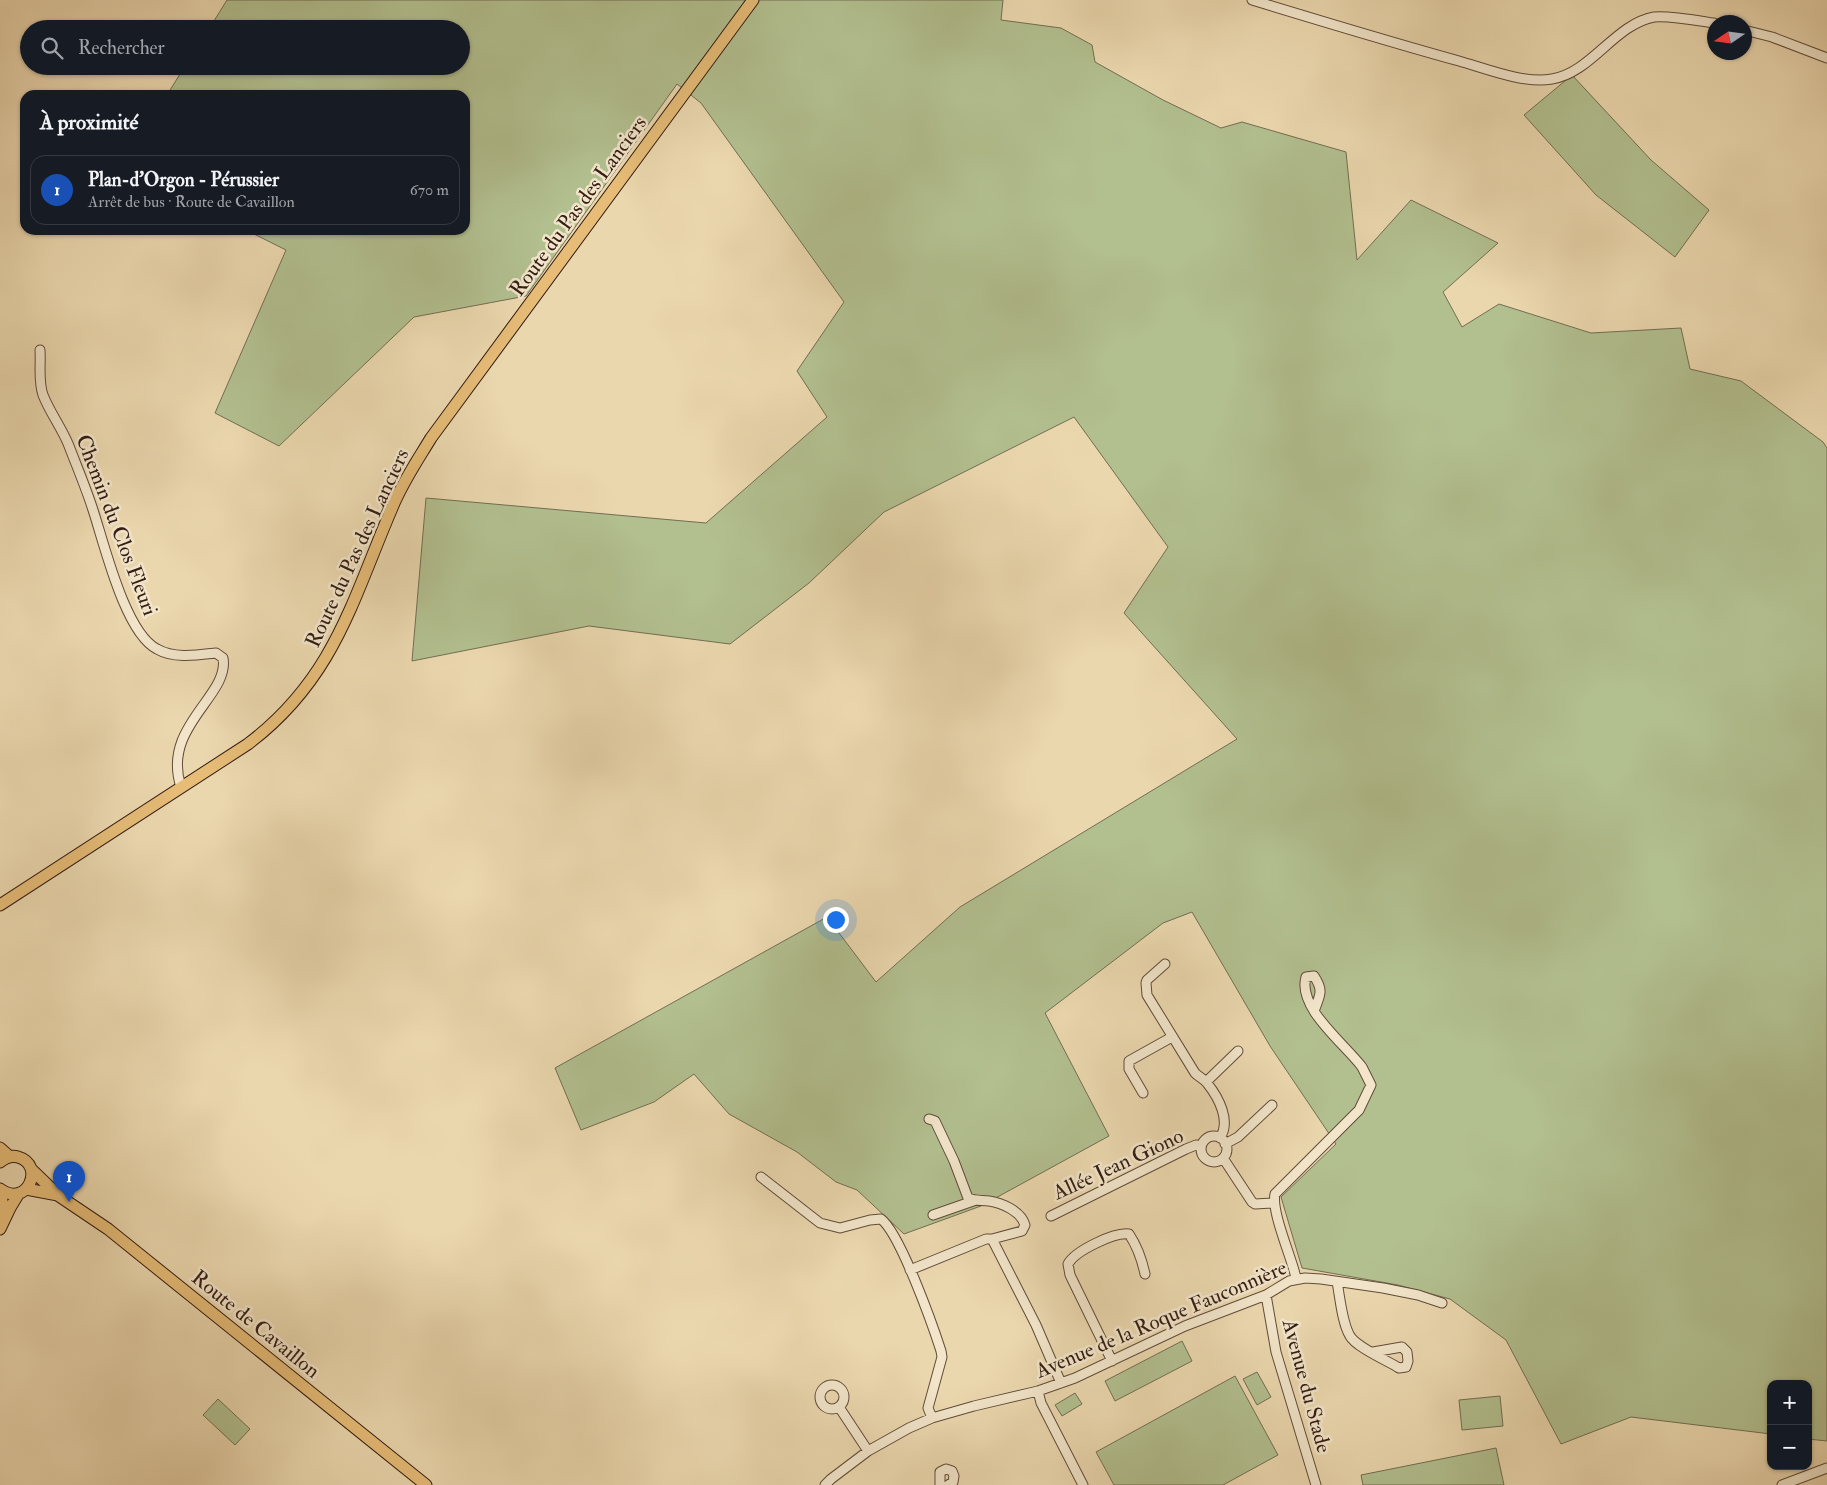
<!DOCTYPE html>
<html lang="fr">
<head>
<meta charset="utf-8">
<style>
  :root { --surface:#171b24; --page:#20242c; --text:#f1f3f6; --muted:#9ea1a6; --line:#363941; --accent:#c59692 }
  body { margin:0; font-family:"IM FELL Double Pica",serif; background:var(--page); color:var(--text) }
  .controls { position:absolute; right:15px; bottom:15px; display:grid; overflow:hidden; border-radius:10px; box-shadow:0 1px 4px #0004 }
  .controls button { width:45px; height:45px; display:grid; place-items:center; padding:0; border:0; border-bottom:1px solid var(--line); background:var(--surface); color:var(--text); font:25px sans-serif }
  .compass { position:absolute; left:1707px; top:15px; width:45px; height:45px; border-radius:50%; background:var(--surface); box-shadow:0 1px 4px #0004; rotate:257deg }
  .you { position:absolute; left:835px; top:919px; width:18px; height:18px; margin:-12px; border:4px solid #fff; border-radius:50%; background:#1a73e8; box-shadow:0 0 0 8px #1a73e833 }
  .badge { display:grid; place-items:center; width:32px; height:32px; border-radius:50%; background:var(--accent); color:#fff; font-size:16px; font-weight:700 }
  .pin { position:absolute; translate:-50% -41px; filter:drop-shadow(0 1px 2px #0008) }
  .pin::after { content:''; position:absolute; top:26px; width:18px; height:15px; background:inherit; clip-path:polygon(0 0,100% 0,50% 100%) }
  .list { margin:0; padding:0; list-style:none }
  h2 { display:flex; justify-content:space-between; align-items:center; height:65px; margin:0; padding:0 20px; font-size:21px }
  h2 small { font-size:16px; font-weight:400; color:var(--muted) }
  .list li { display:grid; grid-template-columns:32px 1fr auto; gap:15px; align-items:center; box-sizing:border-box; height:70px; margin:0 10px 10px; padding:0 10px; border:1px solid var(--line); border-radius:15px }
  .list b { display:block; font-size:19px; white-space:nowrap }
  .list p { margin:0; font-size:16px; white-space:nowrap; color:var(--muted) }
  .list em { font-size:16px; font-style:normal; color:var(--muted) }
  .icon { flex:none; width:28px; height:28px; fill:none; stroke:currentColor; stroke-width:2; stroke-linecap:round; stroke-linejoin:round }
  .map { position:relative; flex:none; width:1827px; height:1485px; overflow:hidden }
  .search { position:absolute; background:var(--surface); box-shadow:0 1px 4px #0004; left:20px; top:20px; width:450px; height:55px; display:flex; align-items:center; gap:12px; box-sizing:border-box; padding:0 18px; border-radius:28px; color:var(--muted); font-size:19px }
  .panel { position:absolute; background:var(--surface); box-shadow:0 1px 4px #0004; left:20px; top:90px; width:450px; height:145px; border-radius:15px }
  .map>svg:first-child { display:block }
  .green { fill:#b2bf8f; stroke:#726e52 }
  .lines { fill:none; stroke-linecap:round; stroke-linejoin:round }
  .minor-casing { stroke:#614c3a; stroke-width:11 }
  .major-casing { stroke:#331d14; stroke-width:13 }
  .minor { stroke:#f2e5ca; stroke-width:9 }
  .major { stroke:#e6bc77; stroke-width:11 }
  .labels { text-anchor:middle; stroke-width:5; stroke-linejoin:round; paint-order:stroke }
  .street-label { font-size:21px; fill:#331d14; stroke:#f2e5ca }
</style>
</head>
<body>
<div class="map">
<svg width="1827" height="1485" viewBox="0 0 1827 1485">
  <rect width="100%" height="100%" fill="#ebd7ae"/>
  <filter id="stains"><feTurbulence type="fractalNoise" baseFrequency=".004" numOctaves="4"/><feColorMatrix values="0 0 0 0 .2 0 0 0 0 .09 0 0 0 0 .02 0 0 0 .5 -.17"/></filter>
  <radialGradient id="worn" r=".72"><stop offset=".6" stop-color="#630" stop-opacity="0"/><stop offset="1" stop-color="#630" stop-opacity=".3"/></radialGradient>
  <path class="green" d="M 227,0 L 1003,0 L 1001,20 L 1061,28 L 1092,45 L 1095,62 L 1163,100 L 1221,128 L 1242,122 L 1346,152 L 1357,260 L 1411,200 L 1498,243 L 1443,292 L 1462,327 L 1499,304 L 1591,333 L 1681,328 L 1690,369 L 1741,381 L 1823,442 L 1827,448 L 1827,1441 L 1808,1439 L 1808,1384 L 1771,1384 L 1771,1434 L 1631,1417 L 1561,1444 L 1506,1340 L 1450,1299 L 1398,1285 L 1302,1268 L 1281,1197 L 1336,1144 L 1270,1046 L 1192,912 L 1163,923 L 1045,1013 L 1109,1136 L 981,1206 L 904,1234 L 857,1190 L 836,1182 L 797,1152 L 729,1114 L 694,1074 L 654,1102 L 581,1130 L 555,1068 L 827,917 L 876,982 L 960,907 L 1237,739 L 1124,613 L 1168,547 L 1074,417 L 884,512 L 809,583 L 730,644 L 589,626 L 412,661 L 426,498 L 706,523 L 827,417 L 797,371 L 844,302 L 701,103 L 677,84 L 526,296 L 414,317 L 279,446 L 215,413 L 286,250 L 246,230 L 465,230 L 465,95 L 167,95 L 185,66 L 461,66 L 461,29 L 209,29 Z
    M 1572,75 L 1651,160 L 1709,210 L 1675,257 L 1596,195 L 1524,115 Z
    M 1182,1341 L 1192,1361 L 1115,1401 L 1105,1381 Z
    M 1257,1372 L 1271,1397 L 1257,1405 L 1243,1379 Z
    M 1235,1376 L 1278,1455 L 1223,1485 L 1114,1485 L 1096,1452 Z
    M 1075,1393 L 1082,1404 L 1062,1416 L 1055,1405 Z
    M 1500,1396 L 1503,1426 L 1462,1430 L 1459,1400 Z
    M 218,1399 L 250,1429 L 235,1445 L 203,1415 Z
    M 1496,1448 L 1504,1485 L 1363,1485 L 1361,1475 Z"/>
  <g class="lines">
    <defs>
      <path id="minor" d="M 1252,0 C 1321,21 1390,42 1459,61 C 1487,69 1524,84 1552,79 C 1591,73 1615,24 1654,17 C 1668,15 1700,21 1714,23
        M 1744,30 L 1772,37 L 1827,58
        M 40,350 C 41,365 38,381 43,395 C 50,413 62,428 69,446 C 77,467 86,488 93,510 C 104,543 125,633 157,649 C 174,659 198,655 216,653 L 223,658 C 230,696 161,726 181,787
        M 1165,964 L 1147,980 L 1146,983 L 1147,995 L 1195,1073 C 1199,1077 1204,1079 1207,1083 C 1219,1098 1231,1121 1220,1138
        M 1206,1082 L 1238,1051
        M 1143,1093 L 1129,1069 L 1129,1061 L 1172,1037
        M 929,1119 L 935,1121 L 954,1161 L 968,1198 C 975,1201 981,1200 989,1201 C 1002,1203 1021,1211 1025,1225 L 1022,1231 L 992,1239
        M1201 1149a13 13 0 1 1 26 0a13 13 0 1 1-26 0Z
        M 1225,1144 L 1238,1137 L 1272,1105
        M 1223,1158 L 1252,1202 L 1255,1204 L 1274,1203
        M 761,1177 L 820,1223 L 840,1228 L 870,1220 L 881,1219 C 900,1233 933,1326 941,1351 L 942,1357 L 928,1408 L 932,1418
        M 933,1215 L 976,1200
        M 1051,1216 L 1186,1149 L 1196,1145 L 1201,1146
        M 910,1270 L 986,1239 L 992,1239 L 1036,1325 L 1061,1383
        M 1296,1278 C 1292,1258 1271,1212 1275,1194 L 1359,1110 L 1371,1085 C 1368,1079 1365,1073 1362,1067 C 1345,1044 1297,1008 1306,977 L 1314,976 C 1324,991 1320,995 1314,1011
        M 1337,1282 C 1340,1297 1342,1323 1350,1336 C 1356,1347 1388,1361 1399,1368 L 1406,1367 L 1408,1361 L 1407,1352 L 1402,1347 L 1373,1352
        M 1266,1295 L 1276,1352 L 1316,1485
        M 1112,1361 L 1070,1275 L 1068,1264 C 1075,1251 1114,1232 1129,1234 C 1137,1246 1142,1260 1145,1274
        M820 1397a12 12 0 1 1 24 0a12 12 0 1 1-24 0Z
        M 1038,1391 L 1041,1403 L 1083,1485
        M 839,1407 L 868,1451
        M 825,1485 L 831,1479 L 868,1451 L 909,1428 L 932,1418 L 974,1406 L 1038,1391 L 1075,1378 L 1185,1326 L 1266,1295 L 1289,1281 L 1305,1278 L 1321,1279 L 1383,1288 L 1418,1295 L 1442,1303
        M 940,1485 L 940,1472 L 946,1469 L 952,1471 L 954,1476 L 953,1482 L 948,1485
        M 1782,1485 L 1827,1468"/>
      <path id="major" d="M 0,905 L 248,744 C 334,679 352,601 392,508 C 402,483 417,461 431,438 L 753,0
        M 0,1148 L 10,1157
        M 0,1162 C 6,1157 11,1155 18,1157 C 46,1165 27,1209 0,1189
        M 31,1169 L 59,1196 L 108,1229 L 426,1485
        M 26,1189 L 58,1195
        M 0,1191 L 2,1201 L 0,1216
        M 0,1229 L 10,1208 L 19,1193"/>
    </defs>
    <use href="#minor" class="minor-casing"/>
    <use href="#major" class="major-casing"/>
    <use href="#minor" class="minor"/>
    <use href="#major" class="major"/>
  </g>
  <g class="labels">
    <g class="street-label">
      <text transform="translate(578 206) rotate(-54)" y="7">Route du Pas des Lanciers</text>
      <text transform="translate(117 525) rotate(69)" y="7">Chemin du Clos Fleuri</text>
      <text transform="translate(357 548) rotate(-65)" y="7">Route du Pas des Lanciers</text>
      <text transform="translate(1118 1164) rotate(-25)" y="7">Allée Jean Giono</text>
      <text transform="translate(1161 1319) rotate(-23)" y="7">Avenue de la Roque Fauconnière</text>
      <text transform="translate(256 1324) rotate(39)" y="7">Route de Cavaillon</text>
      <text transform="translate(1307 1386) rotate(75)" y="7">Avenue du Stade</text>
    </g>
  </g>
  <rect width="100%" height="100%" filter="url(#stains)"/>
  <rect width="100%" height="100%" fill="url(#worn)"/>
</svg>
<div class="controls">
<button>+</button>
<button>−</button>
</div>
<svg class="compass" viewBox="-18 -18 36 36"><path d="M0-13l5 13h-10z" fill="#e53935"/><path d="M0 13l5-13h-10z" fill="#9ea1a6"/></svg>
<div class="you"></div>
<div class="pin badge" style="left:69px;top:1202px;background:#1a4fb4">1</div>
<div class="search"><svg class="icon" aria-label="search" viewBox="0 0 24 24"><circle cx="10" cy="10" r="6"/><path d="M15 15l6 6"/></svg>Rechercher</div>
<section class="panel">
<h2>À proximité<small></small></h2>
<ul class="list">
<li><span class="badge" style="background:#1a4fb4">1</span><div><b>Plan-d'Orgon - Pérussier</b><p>Arrêt de bus · Route de Cavaillon</p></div><em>670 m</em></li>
</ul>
</section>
</div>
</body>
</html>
